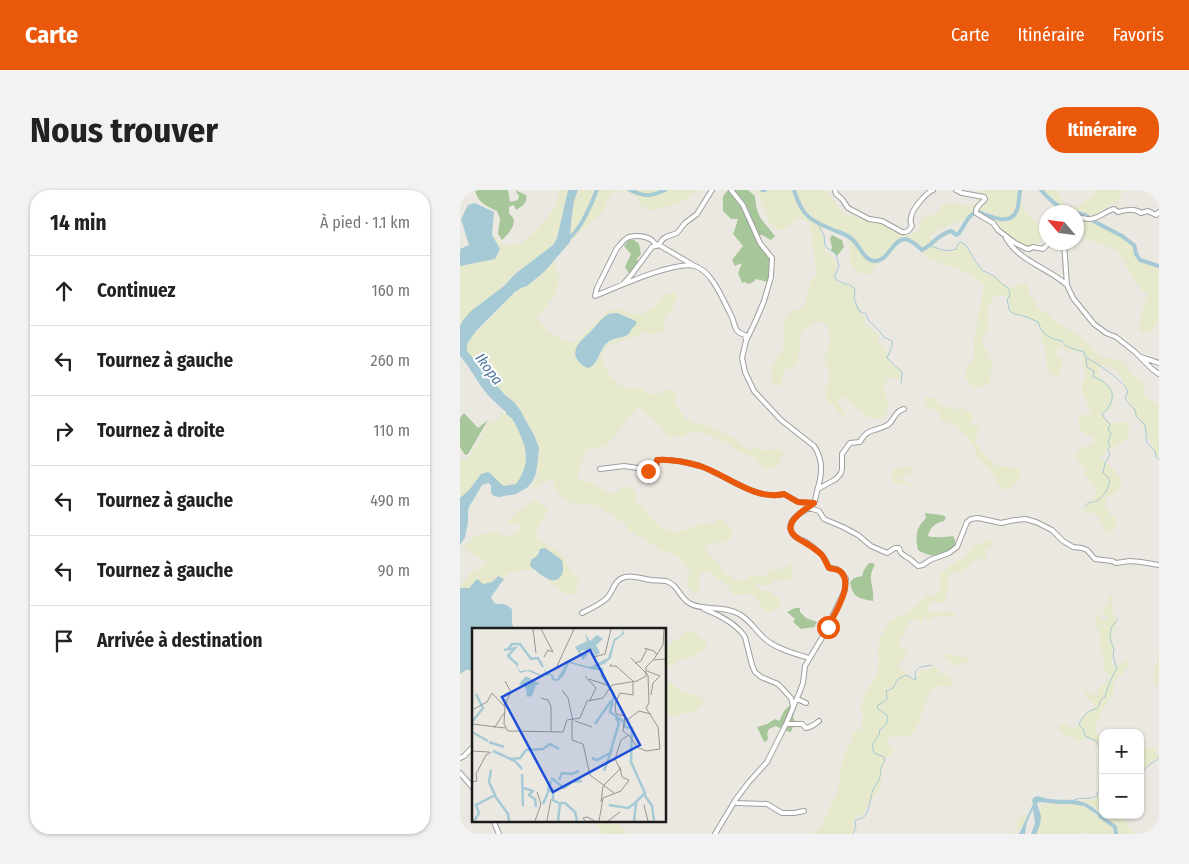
<!DOCTYPE html>
<html lang="fr">
<head>
<meta charset="utf-8">
<style>
  :root { --surface:#fff; --page:#f2f2f2; --text:#222; --muted:#767676; --line:#e0e0e0; --accent:#ea580c }
  body { margin:0; font-family:"Fira Sans Condensed",sans-serif; background:var(--page); color:var(--text) }
  .controls { position:absolute; right:15px; bottom:15px; display:grid; overflow:hidden; border-radius:10px; box-shadow:0 1px 4px #0004 }
  .controls button { width:45px; height:45px; display:grid; place-items:center; padding:0; border:0; border-bottom:1px solid var(--line); background:var(--surface); color:var(--text); font:25px sans-serif }
  .compass { position:absolute; left:579px; top:15px; width:45px; height:45px; border-radius:50%; background:var(--surface); box-shadow:0 1px 4px #0004; rotate:298deg }
  .stop { position:absolute; width:15px; height:15px; margin:-11px; border:4px solid #ea580c; border-radius:50%; background:#fff }
  .stop.end { background:#ea580c; border-color:#fff; box-shadow:0 1px 5px #0008 }
  .list { margin:0; padding:0; list-style:none }
  h2 { display:flex; justify-content:space-between; align-items:center; height:65px; margin:0; padding:0 20px; font-size:21px }
  h2 small { font-size:16px; font-weight:400; color:var(--muted) }
  .list li { display:grid; grid-template-columns:32px 1fr auto; gap:15px; align-items:center; box-sizing:border-box; height:70px; padding:0 20px; border-top:1px solid var(--line) }
  .list b { display:block; font-size:19px; white-space:nowrap }
  .list em { font-size:16px; font-style:normal; color:var(--muted) }
  .icon { flex:none; width:28px; height:28px; fill:none; stroke:currentColor; stroke-width:2; stroke-linecap:round; stroke-linejoin:round }
  .map { position:relative; flex:none; width:699px; height:644px; overflow:hidden; border-radius:20px }
  header { display:flex; align-items:center; gap:30px; box-sizing:border-box; height:70px; padding:0 25px; background:var(--accent); color:#fff }
  header strong { font-size:24px }
  nav { display:flex; gap:28px; margin-inline-start:auto; font-size:18px }
  .intro { display:flex; align-items:center; justify-content:space-between; box-sizing:border-box; height:120px; padding:0 30px }
  h1 { margin:0; font-size:35px }
  .button { padding:12px 22px; border-radius:20px; background:var(--accent); color:#fff; font-size:18px; font-weight:700 }
  main { display:flex; gap:30px; padding:0 30px }
  aside { flex:1; background:var(--surface); border-radius:20px; box-shadow:0 1px 4px #0004 }
  .map>svg:first-child { display:block }
  .farmland { fill:#e7e9cd; fill-rule:evenodd }
  .forest { fill:#a7c69a }
  .water { fill:#a5cad5 }
  .lines { fill:none; stroke-linecap:round; stroke-linejoin:round }
  .stream { stroke:#a5cad5; stroke-width:1 }
  .river { stroke:#a5cad5; stroke-width:4 }
  .minor-casing { stroke:#9f9f9f; stroke-width:6 }
  .minor { stroke:#fff; stroke-width:4 }
  .route { stroke:#ea580c; stroke-width:6 }
  .labels { text-anchor:middle; stroke-width:4; stroke-linejoin:round; paint-order:stroke }
  .water-label { font-size:15px; font-style:italic; fill:#52789f; stroke:#fff }
  .inset-river { fill:none; stroke:#a5cad5; stroke-width:2.5 }
  .inset-road { fill:none; stroke:#989692; stroke-width:1 }
  .view { fill:#1d4ed8; fill-opacity:0.15; stroke:#1d4ed8; stroke-width:2.5 }
  .inset-edge { fill:none; stroke:#1b1b1b; stroke-width:2.5 }
</style>
</head>
<body>
<header>
<strong>Carte</strong>
<nav><a>Carte</a><a>Itinéraire</a><a>Favoris</a></nav>
</header>
<div class="intro"><h1>Nous trouver</h1><a class="button">Itinéraire</a></div>
<main>
<aside>
<h2>14 min<small>À pied · 1.1 km</small></h2>
<ul class="list">
<li><svg class="icon" aria-label="ahead" viewBox="0 0 24 24"><path d="M12 20V5M6 11l6-6 6 6"/></svg><div><b>Continuez</b></div><em>160 m</em></li>
<li><svg class="icon" aria-label="left" viewBox="0 0 24 24"><path d="M17 20v-9H6M10 6l-5 5 5 5"/></svg><div><b>Tournez à gauche</b></div><em>260 m</em></li>
<li><svg class="icon" aria-label="right" viewBox="0 0 24 24"><path d="M7 20v-9h11M14 6l5 5-5 5"/></svg><div><b>Tournez à droite</b></div><em>110 m</em></li>
<li><svg class="icon" aria-label="left" viewBox="0 0 24 24"><path d="M17 20v-9H6M10 6l-5 5 5 5"/></svg><div><b>Tournez à gauche</b></div><em>490 m</em></li>
<li><svg class="icon" aria-label="left" viewBox="0 0 24 24"><path d="M17 20v-9H6M10 6l-5 5 5 5"/></svg><div><b>Tournez à gauche</b></div><em>90 m</em></li>
<li><svg class="icon" aria-label="arrive" viewBox="0 0 24 24"><path d="M6 21V4h12l-3 4 3 4H6"/></svg><div><b>Arrivée à destination</b></div></li>
</ul>
</aside>
<div class="map">
<svg width="699" height="644" viewBox="0 0 699 644">
  <rect width="100%" height="100%" fill="#ebe8e1"/>
  <path class="farmland" d="M 99,0 L 108,0 L 97,48 L 93,55 L 55,84 L 44,96 L 27,109 L 3,130 L 0,136 L 0,76 L 35,69 L 40,59 L 32,45 L 45,55 L 59,54 L 73,44 L 83,33 L 94,19 Z
    M 118,0 L 241,0 L 217,14 L 190,21 L 181,16 L 177,7 L 165,1 L 153,2 L 147,11 L 143,22 L 110,52 L 111,33 L 114,11 Z
    M 294,0 L 366,0 L 369,3 L 378,18 L 387,26 L 393,26 L 400,29 L 423,33 L 443,45 L 449,45 L 459,41 L 461,29 L 467,26 L 474,25 L 484,14 L 492,12 L 508,16 L 514,15 L 522,7 L 524,8 L 515,22 L 499,32 L 478,40 L 469,46 L 473,53 L 482,62 L 494,61 L 497,55 L 504,53 L 519,77 L 526,84 L 531,84 L 550,98 L 565,92 L 568,95 L 570,106 L 575,108 L 577,117 L 581,121 L 587,123 L 596,132 L 621,146 L 639,165 L 650,168 L 662,171 L 666,173 L 668,180 L 675,187 L 684,193 L 683,200 L 684,206 L 698,214 L 699,217 L 699,270 L 680,232 L 672,219 L 667,208 L 667,200 L 661,186 L 657,180 L 645,175 L 639,176 L 639,185 L 644,192 L 652,199 L 654,209 L 650,219 L 644,224 L 644,229 L 652,233 L 667,232 L 670,239 L 666,250 L 646,261 L 641,268 L 657,283 L 662,292 L 659,300 L 654,305 L 647,306 L 645,317 L 651,325 L 657,329 L 653,342 L 647,345 L 640,329 L 633,323 L 625,322 L 623,319 L 628,311 L 634,309 L 637,300 L 625,285 L 624,278 L 615,269 L 618,260 L 635,252 L 633,247 L 623,243 L 619,237 L 618,228 L 624,224 L 630,224 L 632,226 L 632,223 L 622,204 L 622,194 L 626,186 L 622,171 L 623,163 L 613,161 L 608,163 L 602,156 L 598,158 L 596,165 L 601,166 L 603,172 L 599,186 L 591,185 L 587,179 L 586,161 L 582,152 L 581,140 L 578,133 L 565,127 L 556,126 L 550,120 L 549,108 L 544,106 L 535,105 L 529,116 L 527,129 L 529,136 L 527,143 L 522,148 L 524,157 L 527,160 L 532,173 L 530,193 L 520,198 L 511,196 L 505,188 L 507,177 L 512,171 L 514,167 L 514,149 L 524,95 L 511,85 L 500,80 L 466,68 L 457,58 L 447,51 L 441,51 L 430,66 L 416,76 L 410,84 L 401,84 L 391,77 L 389,54 L 390,47 L 384,41 L 370,38 L 363,37 L 361,41 L 363,47 L 365,60 L 374,68 L 377,74 L 374,89 L 396,98 L 397,101 L 395,106 L 396,114 L 401,122 L 405,126 L 405,134 L 418,144 L 419,153 L 426,160 L 432,175 L 438,177 L 441,183 L 439,189 L 427,188 L 424,201 L 428,213 L 427,225 L 419,229 L 410,228 L 392,215 L 384,206 L 377,211 L 386,225 L 383,226 L 379,224 L 377,220 L 368,211 L 365,203 L 370,188 L 368,179 L 364,170 L 371,148 L 367,137 L 361,131 L 348,137 L 343,140 L 339,155 L 340,162 L 338,167 L 338,172 L 333,177 L 324,181 L 323,189 L 320,196 L 314,195 L 311,192 L 310,185 L 313,175 L 323,159 L 324,148 L 323,138 L 325,129 L 330,122 L 340,119 L 345,114 L 351,91 L 357,84 L 357,78 L 355,74 L 354,62 L 352,52 L 352,43 L 349,33 L 339,28 L 329,37 L 321,40 L 317,39 L 310,34 L 300,8 L 296,1 Z
    M 521,0 L 559,0 L 557,6 L 566,23 L 576,31 L 582,41 L 582,48 L 577,56 L 568,57 L 549,47 L 538,35 L 534,25 L 525,22 L 516,21 L 524,12 Z
    M 583,0 L 598,0 L 598,4 L 604,13 L 612,19 L 621,15 L 633,5 L 636,0 L 663,0 L 662,5 L 660,10 L 643,19 L 634,26 L 631,26 L 619,21 L 615,21 L 610,22 L 606,21 L 600,17 Z
    M 616,29 L 631,32 L 657,43 L 674,56 L 676,64 L 680,70 L 694,76 L 699,77 L 699,130 L 691,142 L 682,144 L 678,139 L 682,121 L 688,106 L 675,93 L 658,61 L 628,50 L 623,44 Z
    M 95,69 L 96,79 L 100,88 L 94,107 L 77,129 L 88,141 L 102,150 L 114,152 L 125,143 L 140,128 L 147,122 L 154,119 L 163,119 L 169,123 L 180,125 L 195,117 L 204,105 L 214,102 L 217,104 L 218,109 L 215,113 L 212,120 L 205,129 L 204,142 L 193,145 L 187,142 L 147,156 L 143,164 L 143,170 L 149,186 L 162,196 L 170,198 L 179,197 L 190,204 L 197,204 L 210,199 L 217,203 L 214,210 L 220,221 L 226,228 L 233,233 L 244,235 L 268,245 L 275,248 L 285,258 L 293,260 L 297,257 L 304,261 L 315,259 L 321,260 L 324,264 L 323,267 L 320,269 L 321,273 L 313,278 L 307,280 L 298,273 L 296,268 L 279,262 L 269,253 L 267,253 L 235,240 L 221,247 L 208,247 L 201,238 L 179,217 L 165,232 L 155,247 L 146,255 L 126,260 L 117,289 L 133,294 L 150,304 L 156,302 L 161,297 L 172,297 L 176,303 L 177,313 L 182,315 L 189,326 L 202,338 L 211,342 L 221,341 L 244,333 L 254,333 L 261,329 L 270,336 L 273,346 L 264,352 L 249,354 L 245,360 L 258,372 L 265,383 L 276,390 L 287,389 L 291,386 L 305,387 L 311,379 L 320,380 L 325,377 L 328,374 L 333,372 L 331,380 L 333,386 L 331,389 L 322,391 L 314,391 L 306,396 L 297,394 L 294,396 L 299,399 L 309,402 L 317,406 L 321,411 L 320,417 L 309,423 L 306,421 L 301,418 L 298,410 L 293,404 L 275,405 L 271,403 L 269,397 L 248,382 L 239,384 L 239,401 L 234,404 L 229,399 L 227,392 L 230,383 L 218,366 L 200,360 L 184,348 L 176,345 L 169,341 L 164,333 L 136,315 L 113,314 L 103,309 L 95,299 L 92,289 L 72,299 L 72,296 L 78,285 L 77,277 L 79,258 L 75,247 L 54,212 L 45,206 L 34,193 L 7,161 L 7,157 L 8,152 L 13,145 L 31,128 L 48,109 L 61,98 L 67,96 L 75,90 L 84,82 ZM 150,124 L 164,126 L 176,131 L 176,134 L 172,138 L 170,143 L 149,152 L 143,158 L 137,172 L 133,176 L 116,167 L 115,162 L 117,157 L 137,134 Z
    M 467,207 L 476,209 L 479,214 L 490,217 L 494,220 L 500,217 L 512,223 L 513,228 L 509,234 L 512,236 L 514,234 L 519,237 L 519,242 L 515,253 L 519,257 L 521,262 L 536,276 L 548,277 L 554,277 L 561,280 L 561,288 L 549,300 L 544,299 L 539,296 L 532,282 L 517,267 L 515,259 L 508,248 L 499,240 L 498,236 L 481,230 L 478,221 L 466,217 L 464,210 Z
    M 42,223 L 52,227 L 63,249 L 67,266 L 63,284 L 56,294 L 44,296 L 37,292 L 32,284 L 21,284 L 10,299 L 0,308 L 0,271 L 10,266 L 28,233 L 37,229 Z
    M 445,276 L 451,277 L 452,280 L 450,285 L 445,285 L 443,287 L 437,285 L 436,287 L 445,290 L 451,295 L 452,296 L 450,297 L 446,294 L 438,294 L 433,292 L 431,288 L 431,284 L 433,280 L 439,277 Z
    M 73,310 L 75,310 L 88,319 L 77,341 L 76,347 L 85,354 L 97,360 L 104,367 L 109,379 L 119,390 L 118,398 L 115,403 L 109,405 L 106,404 L 88,391 L 87,389 L 88,389 L 93,391 L 78,365 L 70,376 L 76,381 L 62,380 L 47,384 L 44,389 L 38,386 L 32,392 L 9,398 L 0,398 L 0,393 L 2,393 L 12,382 L 18,380 L 27,372 L 11,363 L 3,357 L 12,349 L 20,343 L 27,345 L 34,341 L 45,346 L 52,345 L 58,341 L 60,337 L 58,335 L 47,333 L 49,330 L 58,320 L 63,318 Z
    M 527,350 L 530,350 L 533,351 L 533,354 L 532,357 L 526,359 L 526,369 L 516,369 L 506,379 L 491,385 L 488,391 L 488,399 L 486,405 L 485,412 L 482,413 L 474,412 L 470,414 L 468,417 L 468,420 L 469,421 L 485,422 L 491,420 L 493,421 L 495,426 L 491,427 L 485,426 L 473,427 L 467,431 L 463,428 L 462,433 L 461,436 L 457,429 L 451,430 L 440,451 L 441,458 L 448,459 L 439,477 L 452,490 L 458,485 L 457,483 L 459,480 L 463,480 L 474,477 L 479,479 L 479,483 L 489,485 L 492,490 L 492,495 L 489,497 L 483,496 L 474,496 L 468,506 L 459,533 L 451,546 L 429,547 L 427,551 L 428,555 L 434,558 L 432,565 L 425,569 L 419,602 L 411,609 L 404,624 L 398,626 L 393,630 L 394,640 L 392,644 L 352,644 L 362,635 L 378,599 L 381,579 L 385,563 L 392,548 L 393,543 L 399,539 L 402,539 L 403,525 L 400,518 L 406,501 L 417,485 L 419,467 L 418,459 L 420,448 L 429,431 L 447,423 L 465,407 L 466,402 L 467,402 L 472,406 L 476,405 L 480,401 L 479,388 L 481,383 L 490,376 L 504,367 L 516,354 L 523,353 Z
    M 648,405 L 651,405 L 652,408 L 652,420 L 657,432 L 653,443 L 652,451 L 655,459 L 652,464 L 652,474 L 655,479 L 658,475 L 666,470 L 669,471 L 670,474 L 669,477 L 663,482 L 662,487 L 659,486 L 653,494 L 654,503 L 641,522 L 636,535 L 636,544 L 640,547 L 643,547 L 643,568 L 640,559 L 634,556 L 633,550 L 623,549 L 620,552 L 618,552 L 615,551 L 612,547 L 603,544 L 598,540 L 598,537 L 603,533 L 613,538 L 617,538 L 621,528 L 635,517 L 633,512 L 626,507 L 622,498 L 625,499 L 632,505 L 638,505 L 637,501 L 638,498 L 643,495 L 650,488 L 644,479 L 645,471 L 639,456 L 640,444 L 636,436 L 636,429 L 637,425 L 640,424 L 641,429 L 647,429 L 646,424 L 642,423 L 642,421 L 645,416 L 648,416 Z
    M 227,441 L 236,443 L 243,450 L 246,450 L 247,456 L 244,460 L 240,461 L 232,467 L 221,470 L 205,478 L 205,457 L 218,449 Z
    M 491,463 L 494,466 L 498,465 L 501,467 L 503,466 L 510,469 L 507,473 L 502,475 L 493,475 L 489,471 L 482,468 L 482,467 L 484,465 L 487,465 Z
    M 699,463 L 699,496 L 695,495 L 694,481 Z
    M 205,491 L 210,492 L 220,501 L 241,507 L 244,512 L 239,519 L 232,523 L 223,523 L 219,526 L 205,524 Z
    M 687,557 L 697,559 L 696,563 L 697,564 L 699,564 L 699,567 L 691,572 L 684,579 L 683,585 L 680,587 L 680,565 Z
    M 643,600 L 643,625 L 661,625 L 669,638 L 676,644 L 658,644 L 657,637 L 652,632 L 642,625 L 635,617 L 618,609 L 620,608 L 631,610 L 635,609 Z
    M 590,613 L 603,616 L 611,614 L 622,616 L 634,623 L 650,636 L 652,639 L 653,644 L 629,644 L 627,643 L 619,644 L 576,644 L 579,639 L 581,626 L 579,621 L 581,616 Z
    M 569,623 L 561,638 L 554,644 L 546,644 L 557,640 L 557,632 L 558,629 L 563,625 Z
    M 134,630 L 158,630 L 166,644 L 142,644 Z"/>
  <path class="forest" d="M 15,0 L 48,0 L 50,12 L 58,10 L 59,6 L 55,0 L 66,5 C 68,13 62,16 56,20 L 54,15 L 49,17 L 49,23 L 54,29 C 54,38 49,43 42,50 L 38,44 L 40,29 L 37,21 C 25,15 18,13 15,0 Z
    M 268,0 L 288,0 L 295,6 C 297,29 302,29 315,46 L 311,50 L 302,45 L 296,45 L 298,52 L 312,72 L 314,87 L 310,89 L 308,92 L 296,89 L 293,92 L 288,94 L 285,92 L 282,93 L 278,83 L 282,73 L 275,76 L 272,70 L 283,56 L 273,44 L 276,36 L 278,29 L 271,29 L 263,21 L 263,6 Z
    M 372,45 L 382,50 L 384,57 L 377,66 L 371,60 L 372,57 L 370,49 Z
    M 169,50 L 174,50 L 179,54 L 181,64 L 177,69 L 178,72 L 175,83 L 170,85 L 165,77 L 171,64 L 164,56 Z
    M 4,223 L 18,238 L 28,230 L 8,264 L 5,265 L 0,257 L 0,228 Z
    M 465,323 L 482,325 L 486,327 L 484,331 C 475,333 470,337 468,346 C 473,348 488,347 493,346 L 498,358 C 482,365 475,370 458,360 C 455,345 456,338 466,328 Z
    M 409,373 L 413,373 L 415,375 C 406,389 415,396 413,411 C 398,408 393,408 390,392 L 394,388 L 402,386 L 404,380 Z
    M 335,418 L 340,418 L 340,422 L 346,428 L 357,432 L 354,437 L 341,439 L 333,432 L 335,429 L 327,422 Z
    M 329,516 L 336,516 L 333,527 L 335,532 L 331,542 L 326,541 L 323,537 L 319,538 L 316,536 L 309,539 L 307,544 L 308,548 L 307,551 L 304,552 L 297,537 L 307,534 L 315,529 L 319,531 L 324,521 Z"/>
  <path class="water" d="M 108,0 L 118,0 L 114,11 L 111,33 L 110,52 L 84,82 L 67,96 L 61,98 L 55,102 L 17,140 L 8,152 L 7,157 L 7,161 L 45,205 L 54,212 L 60,220 L 75,247 L 79,258 L 77,277 L 75,286 L 72,292 L 68,297 L 56,304 L 39,307 L 34,306 L 31,303 L 31,296 L 29,293 L 22,295 L 9,317 L 8,321 L 8,333 L 5,347 L 0,355 L 0,308 L 10,299 L 21,284 L 28,282 C 34,285 37,292 44,296 L 56,294 C 70,274 68,261 58,240 C 55,233 53,228 46,224 L 46,222 C 38,215 30,208 23,199 C 15,188 9,176 0,166 L 0,136 L 3,130 L 11,121 L 44,96 L 55,84 L 93,55 L 97,48 Z
    M 15,13 L 34,22 L 32,45 L 40,59 L 35,69 L 0,76 L 0,59 L 9,55 L 1,29 L 8,15 Z
    M 157,123 L 176,131 C 177,134 175,137 172,138 C 168,151 157,145 148,152 C 139,159 140,172 129,178 C 124,177 120,174 117,169 C 110,157 125,148 132,140 C 137,135 142,127 149,124 C 151,123 155,123 157,123 Z
    M 85,358 L 102,370 C 103,376 104,381 101,386 C 93,398 78,382 70,376 L 71,370 L 78,365 L 80,359 Z
    M 38,386 L 44,389 L 31,407 C 36,418 38,412 46,415 C 49,416 50,418 52,419 L 52,433 L 54,439 L 14,439 L 14,480 L 6,480 L 0,484 L 0,398 L 9,398 L 17,389 L 23,394 L 32,392 Z
    M 578,606 C 605,616 621,599 644,629 L 624,616 L 611,614 L 598,614 L 580,612 L 577,613 C 578,618 580,622 581,626 C 581,632 579,639 576,644 L 571,644 L 575,633 L 573,619 L 567,632 L 565,644 L 559,644 L 573,614 L 572,610 L 574,607 Z"/>
  <g class="lines">
    <path class="stream" d="M 358,34 L 364,45 L 365,56 L 367,58 L 376,64 L 379,76 L 375,86 L 375,89 L 385,94 L 388,94 L 394,98 L 395,102 L 394,108 L 399,121 L 406,124 L 409,131 L 414,135 L 424,147 L 432,151 L 432,156 L 427,168 L 442,182 L 441,193
      M 469,56 C 480,58 484,63 496,59 L 498,54 L 500,52 L 506,55 L 516,72 L 522,80 L 534,86 L 543,95 L 547,97 L 550,102 L 549,108 L 547,109 L 549,119 L 552,123 L 567,127 L 578,132 C 582,145 588,148 602,151 C 607,159 616,159 624,162 L 626,167 L 627,177 L 634,181 L 633,187 C 654,194 659,210 642,224 L 644,228 L 650,234 L 648,240 L 651,243 L 648,252 L 650,256 L 648,259 L 650,265 L 645,273 L 643,283 C 645,285 648,286 649,289 C 651,296 643,308 637,311 C 632,313 630,311 626,315
      M 627,168 C 634,171 666,193 667,200 C 668,203 667,205 665,207 C 667,216 677,216 676,226 L 685,235 L 687,253 L 695,261 L 696,267 L 699,270
      M 643,560 L 636,551 L 625,546 L 623,539 L 619,534 C 621,529 625,524 630,521 C 633,519 635,520 638,517 C 642,512 638,510 645,507 C 646,501 653,483 657,479 L 653,466 L 654,459 L 650,449 L 651,438 L 657,430
      M 680,585 L 688,576 L 699,568
      M 614,610 C 621,606 628,611 637,606 L 637,603 L 643,599
      M 393,644 L 396,637 L 395,631 C 398,628 402,629 405,626 C 409,622 411,605 413,600 C 415,596 418,593 419,589 C 422,582 419,577 425,571 L 424,567 L 414,563 L 412,555 L 419,545 L 420,539 C 427,536 428,532 427,525 L 418,519 L 417,516 C 420,513 428,512 427,507 C 427,505 426,503 426,501 L 433,498 L 438,489 L 446,485 L 455,490 L 456,489 L 455,483 C 458,475 464,477 472,475"/>
    <path class="river" d="M 170,0 C 185,7 190,7 205,0
      M 302,0 L 305,0
      M 334,0 C 342,27 351,31 376,41 C 382,43 389,46 393,50 C 400,56 404,71 415,71 C 426,71 431,56 439,51 C 441,50 444,49 446,49 L 454,53 L 462,60 C 474,54 477,45 491,41 L 497,45 C 505,38 506,25 517,22 C 530,25 550,38 557,20 C 559,14 559,7 560,0
      M 581,0 C 586,6 600,19 607,22
      M 616,23 L 625,25 L 637,33 L 662,46 L 674,55 L 675,58 L 676,64 L 680,70 L 699,76
      M 106,51 C 121,40 130,17 137,0
      M 640,626 L 655,637 L 656,644"/>
    <defs>
      <path id="minor" d="M 375,0 L 376,4 L 382,9 L 388,18 L 409,29 L 422,31 L 442,42 L 445,42 L 448,41 L 452,36 C 451,34 450,31 451,28 C 451,20 466,3 473,0
        M 496,0 L 502,3 L 524,7 L 525,9 C 522,14 515,16 516,23 L 533,33 L 538,40 L 555,53 L 565,58 L 569,59 L 573,57 L 583,59 L 590,52
        M 616,27 C 621,27 625,29 629,29 C 639,29 645,21 654,19 L 658,22 C 666,20 674,18 681,23 L 688,21 L 696,25 L 699,22
        M 546,48 C 559,71 588,78 607,95
        M 604,52 L 607,95 L 613,108 L 634,134 L 646,143 L 656,147 L 675,162 L 692,179 L 699,184
        M 164,93 L 172,84 L 192,57 L 199,55 L 202,50 L 206,47 L 217,43 L 225,33 L 237,24 L 252,0
        M 135,106 C 155,98 216,70 235,76 C 252,81 263,110 271,125 C 276,135 273,142 285,145 L 286,151
        M 135,106 L 137,98 L 157,58 C 161,54 164,49 169,47 C 178,45 191,46 195,54 L 199,55 L 233,75
        M 681,167 L 699,173
        M 140,279 L 164,276 L 178,278 L 192,282 L 196,276 L 197,270 C 211,269 226,272 240,276 C 266,285 295,311 324,304 L 338,312 L 354,313
        M 358,299 L 376,289 L 381,283 L 382,279 L 382,264 L 390,253 L 400,252 C 408,236 420,242 430,233 C 435,227 436,221 444,219
        M 349,318 L 359,321 L 364,329 L 383,337 L 398,345 L 411,356 L 427,363 L 435,358 L 439,358 L 441,363 L 445,366 L 450,369 L 458,376 L 463,375 L 470,370 L 489,363 L 497,357 L 507,332 L 511,329 L 518,328 L 541,333 L 555,330 L 565,329 L 576,332 L 592,340 L 603,351 L 613,357 L 622,358 L 627,360 L 635,369 L 652,371 L 656,373 L 670,371 L 681,372 L 699,375
        M 244,419 C 259,425 276,433 285,447 L 292,475 L 295,482 L 301,487 L 318,494 L 331,508 L 333,516
        M 122,423 C 130,419 139,415 146,409 C 154,402 153,390 165,387 C 174,385 182,389 191,390 C 196,391 201,390 206,391 C 209,392 211,393 213,395 C 220,401 222,410 231,414 C 244,421 264,415 279,424 C 290,430 295,440 304,448 C 314,458 336,464 349,468
        M 337,509 L 346,513
        M 326,534 L 342,534 L 346,538 C 352,537 355,534 359,531
        M 0,568 L 4,566 L 14,556
        M 0,583 L 14,599
        M 277,613 L 307,614 L 322,623 L 334,623 L 344,621
        M 33,630 L 39,644
        M 255,644 L 276,609 L 289,592 L 307,572 L 326,534 L 340,501 L 343,493 L 345,476 L 363,446 L 385,400 L 386,389 L 382,383 L 377,379 L 369,378 C 367,373 365,368 361,364 C 357,360 351,355 346,352 C 340,349 333,348 331,341 C 326,326 349,321 354,313 C 356,309 356,305 357,301 C 362,285 364,271 354,256 L 321,230 L 294,201 L 285,182 L 282,168 L 286,151 L 296,130 L 304,111 L 311,87 L 312,68 L 300,53 L 283,15 L 271,0"/>
    </defs>
    <use href="#minor" class="minor-casing"/>
    <use href="#minor" class="minor"/>
  </g>
  <g class="lines">
    <path class="route" d="M 188,281 L 192,282 L 196,276 L 197,270 C 211,269 226,272 240,276 C 267,285 295,311 324,304 L 338,312 L 354,313 C 348,318 343,320 338,325 C 325,337 330,345 344,352 C 350,355 356,360 361,364 C 364,367 366,373 369,378 C 373,379 377,379 380,381 C 395,394 374,424 368,437"/>
  </g>
  <g class="labels">
    <g class="water-label">
      <text transform="translate(29 179) rotate(53)" y="5">Ikopa</text>
    </g>
  </g>
  <g transform="translate(12 438)">
    <rect width="194" height="194" fill="#ebe8e1"/>
    <path d="M 151,1 L 152,6 L 143,13 L 139,30 L 132,36 L 119,41 L 97,35 L 92,47 L 86,53 L 80,52 L 79,47 L 68,48 L 56,43 L 48,45 L 43,35 L 48,43 L 59,42 L 69,47 L 73,45 L 71,36 L 73,43 L 81,47 L 82,51 L 85,51 L 96,33 L 118,39 L 136,30 L 142,11 L 149,7 ZM 113,5 L 118,13 L 125,7 L 131,11 L 124,17 L 128,25 L 123,28 L 121,23 L 110,22 L 108,25 L 111,27 L 117,25 L 111,32 L 103,19 L 115,13 ZM 54,48 L 68,56 L 64,57 L 60,68 L 55,69 L 54,60 L 47,56 Z" fill="#a5cad5"/>
    <path class="inset-river" d="M 36,21 L 40,16 L 48,16 L 59,31 L 66,30 L 71,39M 32,22 L 43,20 L 36,28 L 46,37M 118,40 L 130,41 L 130,48 L 142,66 L 138,84 L 152,94 L 153,99 L 160,100 L 159,134 L 173,165 L 163,175M 0,94 L 11,80 L 4,66M 123,96 L 139,73M 0,104 L 16,113M 17,114 L 32,119M 21,123 L 43,133 L 50,141M 120,130 L 125,132 L 138,125 L 147,95 L 144,90M 39,131 L 48,130 L 54,122 L 71,121 L 78,116 L 87,121M 132,143 L 140,121M 50,146 L 51,178M 79,150 L 92,160 L 100,154 L 110,153M 87,152 L 90,145 L 100,146 L 107,143M 79,153 L 76,161 L 81,165 L 81,172 L 88,176 L 86,193M 52,160 L 61,163 L 57,167 L 63,171 L 64,179M 172,166 L 180,178 L 182,193M 23,168 L 36,186 L 37,193M 87,175 L 93,175 L 103,184 L 105,193M 71,176 L 77,162M 137,177 L 156,180 L 163,175M 2,193 L 7,185 L 4,177 L 23,167 L 17,154 L 19,142M 162,193 L 164,175"/>
    <path class="inset-road" d="M 61,1 L 64,25M 69,1 L 81,24 L 76,22 L 72,29M 172,20 L 182,23 L 185,27M 122,29 L 133,26 L 139,1M 182,31 L 191,17 L 192,1M 163,35 L 169,33 L 175,21M 139,36 L 138,38 L 144,38 L 162,54M 85,38 L 102,1M 175,43 L 188,48 L 181,55 L 179,67M 113,48 L 124,60 L 118,72M 117,51 L 138,58M 90,62 L 96,70 L 101,93M 69,70 L 76,72 L 79,79 L 79,104M 32,78 L 39,64 L 33,53M 0,82 L 15,74 L 20,65 L 33,79 L 32,96 L 36,103 L 91,104 L 95,92 L 108,90 L 115,73 L 131,70 L 140,57 L 165,53 L 174,48 L 174,39 L 181,32 L 194,31M 100,93 L 100,112 L 111,116 L 118,147 L 142,165M 103,93 L 120,99M 154,93 L 167,83 L 179,86M 0,96 L 33,100M 22,100 L 33,84M 156,107 L 151,103 L 153,88 L 144,86 L 143,76 L 148,65 L 161,67 L 161,54M 0,123 L 17,124M 148,139 L 150,149 L 157,152M 0,154 L 5,153 L 4,146 L 14,127 L 19,124M 129,174 L 131,158 L 148,141 L 143,131 L 149,112 L 157,107 L 165,119 L 174,123 L 188,121 L 186,99 L 174,80 L 177,75 L 176,47 L 159,30M 172,177 L 176,193M 63,193 L 69,176 L 65,164M 75,193 L 79,171M 113,193 L 111,190 L 115,189 L 123,193M 127,193 L 131,170 L 149,163 L 157,152M 136,193 L 148,184"/>
    <path class="view" d="M 118,22 L 168,117 L 81,164 L 30,69 Z"/>
    <rect width="194" height="194" class="inset-edge"/>
  </g>
</svg>
<div class="controls">
<button>+</button>
<button>−</button>
</div>
<svg class="compass" viewBox="-18 -18 36 36"><path d="M0-13l5 13h-10z" fill="#e53935"/><path d="M0 13l5-13h-10z" fill="#767676"/></svg>
<div class="stop" style="left:368px;top:437px"></div>
<div class="stop end" style="left:188px;top:281px"></div>
</div>
</main>
</body>
</html>
